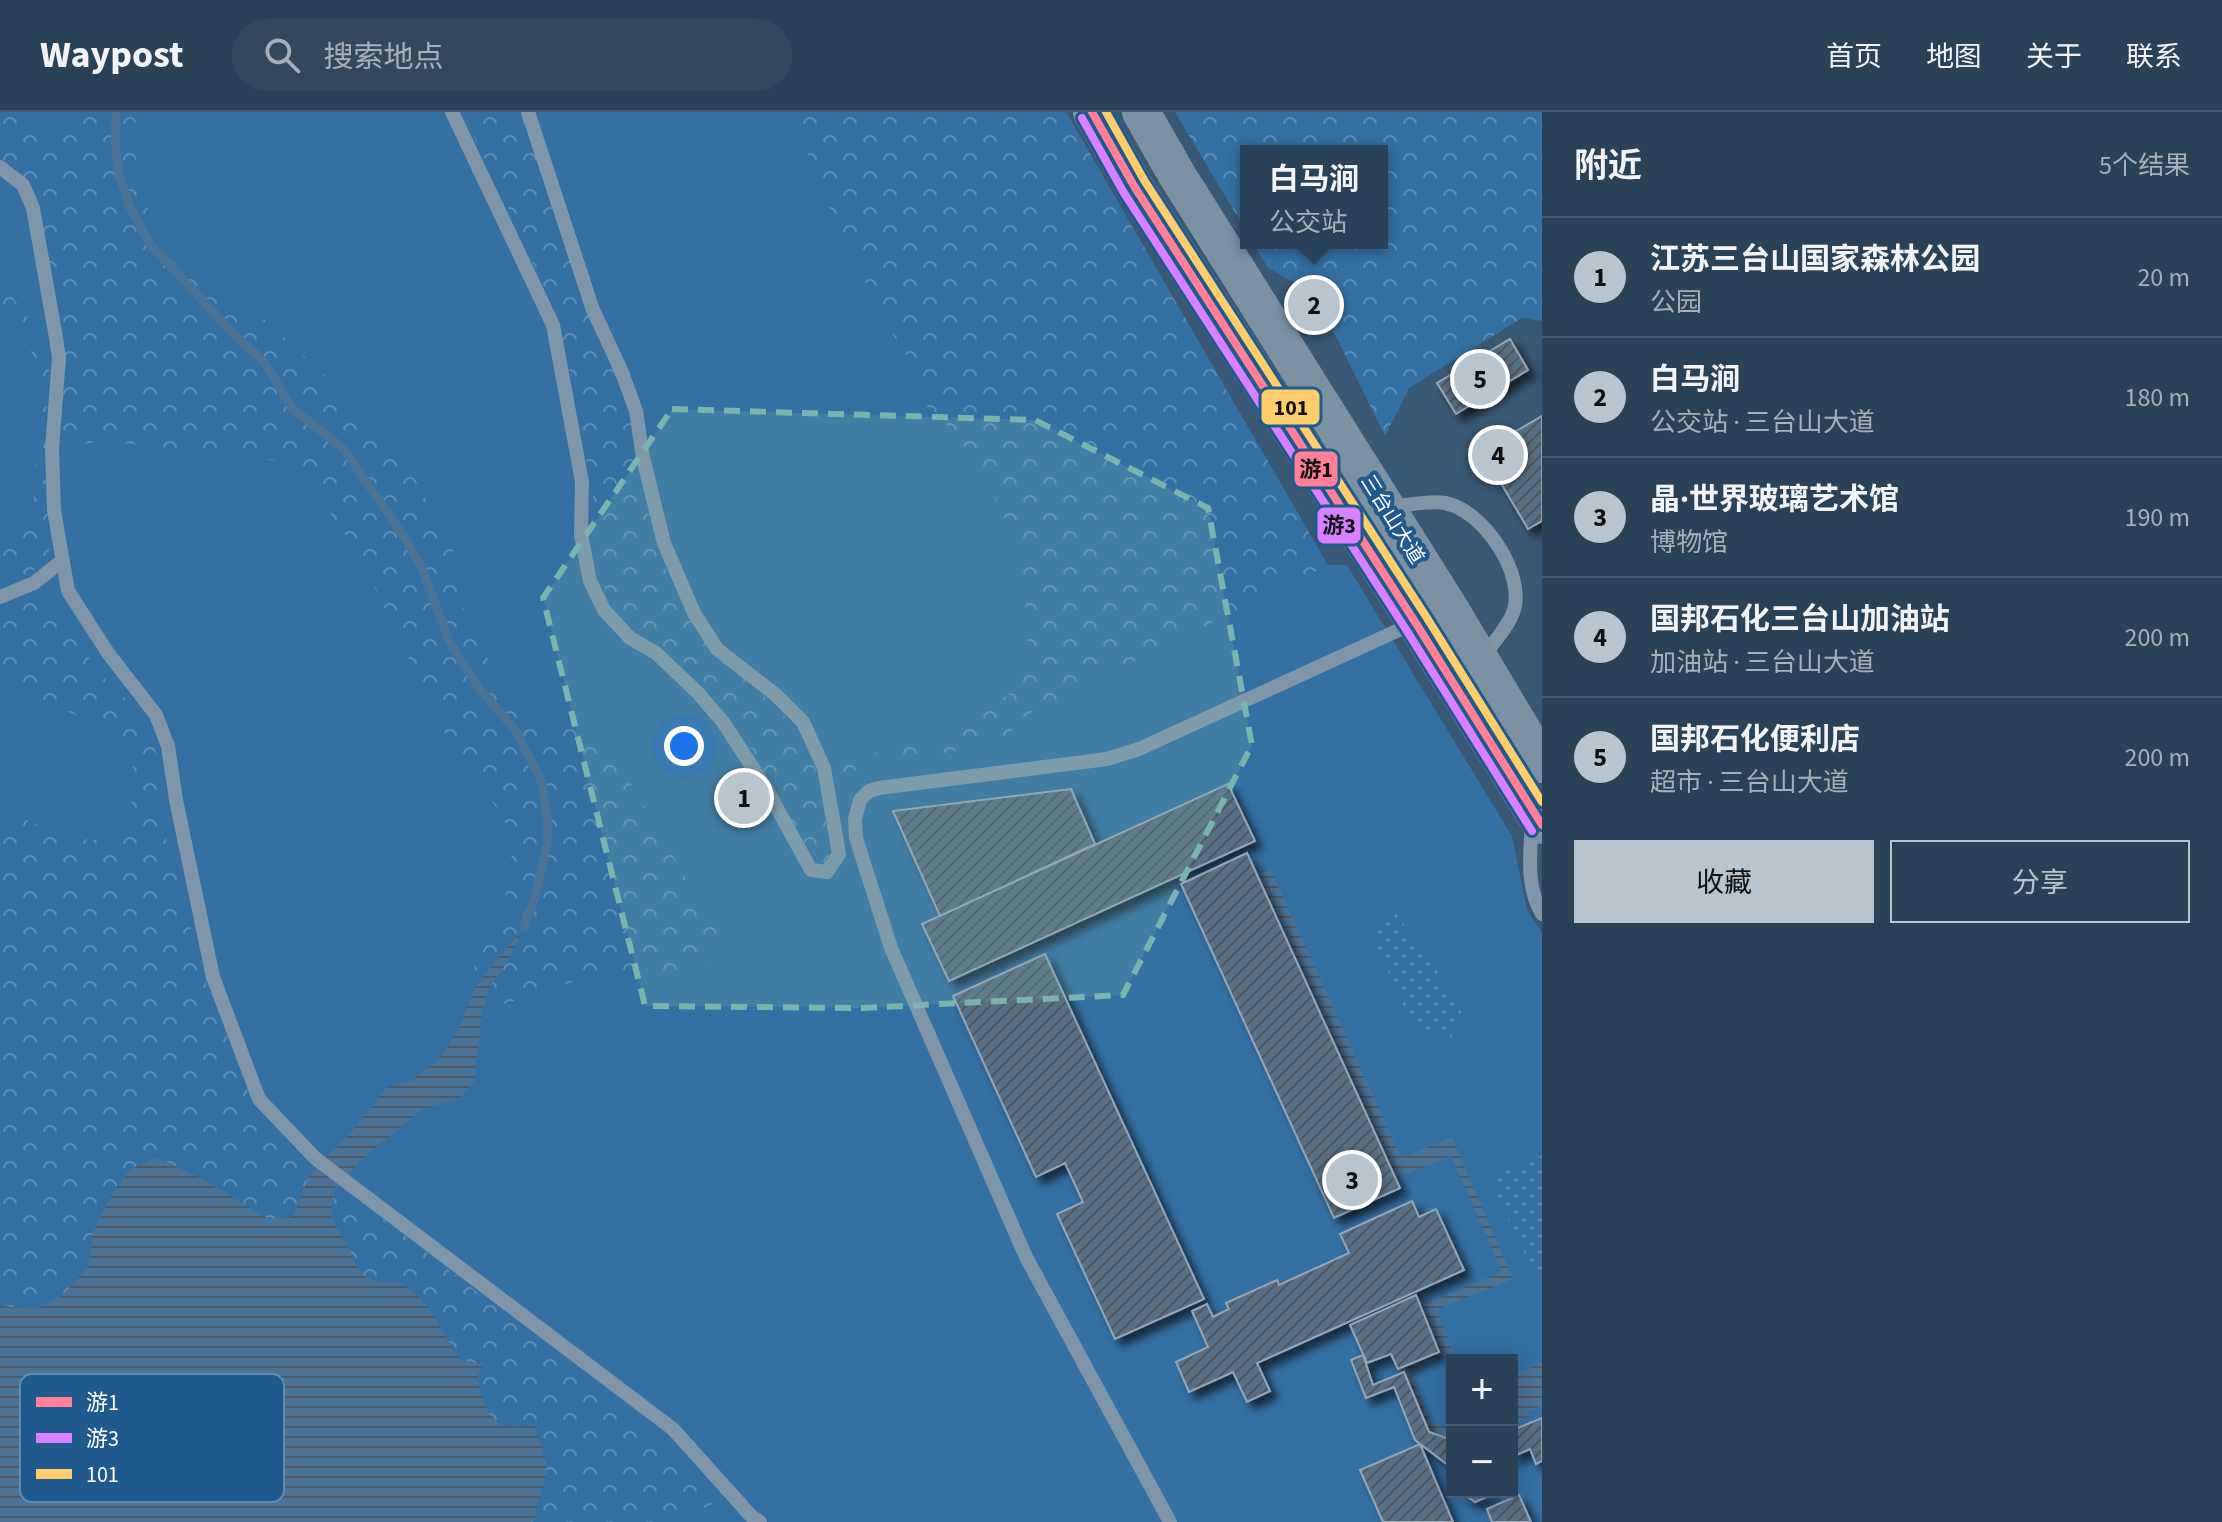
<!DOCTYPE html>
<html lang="zh">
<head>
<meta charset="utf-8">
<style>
  :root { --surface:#2a4257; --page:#32495d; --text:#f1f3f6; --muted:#a5b0ba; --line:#465b6d; --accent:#b9c5ce }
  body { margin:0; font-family:"Source Sans 3","Noto Sans SC",sans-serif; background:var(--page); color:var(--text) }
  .controls { position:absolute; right:24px; bottom:24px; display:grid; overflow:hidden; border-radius:0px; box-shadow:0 4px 20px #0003 }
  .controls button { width:72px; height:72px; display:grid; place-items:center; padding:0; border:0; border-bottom:2px solid var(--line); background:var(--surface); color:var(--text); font:40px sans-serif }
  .you { position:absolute; left:684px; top:634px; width:28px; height:28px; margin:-20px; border:6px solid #fff; border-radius:50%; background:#1a73e8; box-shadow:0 0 0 12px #1a73e833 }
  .badge { display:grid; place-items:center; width:52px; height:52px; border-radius:50%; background:var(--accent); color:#111; font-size:26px; font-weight:700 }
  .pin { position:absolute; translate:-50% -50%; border:4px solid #fff; box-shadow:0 2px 8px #0006 }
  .popup { position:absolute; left:1240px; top:33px; width:148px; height:104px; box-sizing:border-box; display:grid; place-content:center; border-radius:0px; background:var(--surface); filter:drop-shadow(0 2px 6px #0005); font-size:26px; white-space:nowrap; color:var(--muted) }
  .popup b { font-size:30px; color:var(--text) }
  .popup::after { content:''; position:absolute; left:50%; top:100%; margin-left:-16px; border:16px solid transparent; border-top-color:var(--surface) }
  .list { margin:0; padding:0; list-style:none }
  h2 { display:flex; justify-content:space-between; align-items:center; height:104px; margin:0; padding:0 32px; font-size:34px }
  h2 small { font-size:26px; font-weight:400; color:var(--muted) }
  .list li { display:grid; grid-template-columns:52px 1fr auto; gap:24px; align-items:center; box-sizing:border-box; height:120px; padding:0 32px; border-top:2px solid var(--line) }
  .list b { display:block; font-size:30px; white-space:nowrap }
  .list p { margin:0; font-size:26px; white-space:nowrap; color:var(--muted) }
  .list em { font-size:26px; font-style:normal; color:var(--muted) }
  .actions { display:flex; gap:16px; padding:24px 32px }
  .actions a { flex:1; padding:18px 0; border:2px solid var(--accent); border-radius:0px; text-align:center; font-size:28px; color:var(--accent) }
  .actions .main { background:var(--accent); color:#111 }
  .icon { flex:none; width:44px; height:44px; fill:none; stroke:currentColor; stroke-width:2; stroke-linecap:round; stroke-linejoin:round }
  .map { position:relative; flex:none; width:1542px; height:1410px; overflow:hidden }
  header { display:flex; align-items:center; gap:48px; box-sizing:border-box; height:112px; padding:0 40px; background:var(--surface); border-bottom:2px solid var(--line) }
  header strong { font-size:38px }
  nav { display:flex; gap:44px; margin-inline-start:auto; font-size:28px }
  .search { width:560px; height:72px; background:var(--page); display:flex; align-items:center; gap:20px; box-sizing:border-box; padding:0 28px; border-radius:44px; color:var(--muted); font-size:30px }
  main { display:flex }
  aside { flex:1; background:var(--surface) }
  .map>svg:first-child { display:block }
  .green { fill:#3470a2; fill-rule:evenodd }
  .forest { fill:url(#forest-crowns) }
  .garden { fill:url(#garden-dots) }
  .water { fill:url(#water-rules) }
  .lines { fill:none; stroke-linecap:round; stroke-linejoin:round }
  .stream { stroke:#4b7396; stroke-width:9 }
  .building { fill:url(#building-hatch); stroke:#94a6b6; stroke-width:2; filter:url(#shadow) }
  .lane { stroke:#7f95a8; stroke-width:14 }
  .secondary { stroke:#7b92a4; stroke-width:38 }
  .bus-1-casing { stroke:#205a8c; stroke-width:14 }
  .bus-2-casing { stroke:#205a8c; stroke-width:14 }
  .bus-3-casing { stroke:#205a8c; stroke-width:14 }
  .bus-1 { stroke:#ff8098; stroke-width:8 }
  .bus-2 { stroke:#d880ff; stroke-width:8 }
  .bus-3 { stroke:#fece6d; stroke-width:8 }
  .marked { fill:#7bb4af; fill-opacity:0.2; stroke:#7bb4af; stroke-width:6; stroke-dasharray:16 10; stroke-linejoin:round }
  .labels { text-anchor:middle; stroke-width:8; stroke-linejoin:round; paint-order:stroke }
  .street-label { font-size:20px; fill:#fff; stroke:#205a8c }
  .key { fill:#205a8c; stroke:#638cae; stroke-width:2 }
  .key-label { font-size:22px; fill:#fff }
  .line-badge { stroke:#205a8c; stroke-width:3 }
  .pale-badge-label { font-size:22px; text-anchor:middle; font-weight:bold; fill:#111 }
</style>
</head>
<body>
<header>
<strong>Waypost</strong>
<div class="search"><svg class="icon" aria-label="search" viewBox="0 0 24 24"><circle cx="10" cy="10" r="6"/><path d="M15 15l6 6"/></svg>搜索地点</div>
<nav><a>首页</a><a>地图</a><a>关于</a><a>联系</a></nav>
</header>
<main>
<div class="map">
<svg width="1542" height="1410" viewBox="0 0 1542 1410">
  <defs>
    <pattern id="forest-crowns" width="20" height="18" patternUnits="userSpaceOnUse" patternTransform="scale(2)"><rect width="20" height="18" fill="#3470a2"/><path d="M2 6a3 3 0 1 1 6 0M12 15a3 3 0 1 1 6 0" fill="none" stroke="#5d8db5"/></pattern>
    <pattern id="garden-dots" width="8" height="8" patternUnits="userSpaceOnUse" patternTransform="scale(2)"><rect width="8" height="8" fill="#3470a2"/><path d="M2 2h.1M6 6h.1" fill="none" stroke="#5d8db5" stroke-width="1.8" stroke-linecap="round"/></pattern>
    <pattern id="water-rules" width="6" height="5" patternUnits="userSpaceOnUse" patternTransform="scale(2)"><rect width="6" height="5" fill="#4b7396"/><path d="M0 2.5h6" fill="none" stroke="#4c5c6a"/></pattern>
    <pattern id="building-hatch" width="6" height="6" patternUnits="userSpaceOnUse" patternTransform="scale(2)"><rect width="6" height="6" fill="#566f85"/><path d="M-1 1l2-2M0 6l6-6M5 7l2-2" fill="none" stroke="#505860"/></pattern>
    <filter id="shadow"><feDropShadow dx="7" dy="7" stdDeviation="4" flood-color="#0009"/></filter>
  </defs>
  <rect width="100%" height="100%" fill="#385874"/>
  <path class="green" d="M 0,0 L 1066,0 L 1327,453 L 1347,453 L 1512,724 L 1527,797 L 1542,821 L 1542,1410 L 0,1410 ZM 1452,1248 L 1512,1248 L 1512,1380 L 1452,1380 Z"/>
  <path class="forest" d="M 0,0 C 6,0 15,0 20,1 C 39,7 39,24 62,11 L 65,0 L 136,0 L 134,38 L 148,98 L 164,123 L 201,160 L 269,211 L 340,278 L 403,344 L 450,432 L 463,464 L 464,496 L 500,573 L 524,601 L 585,622 L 614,643 L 715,816 L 719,831 L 706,853 L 678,863 L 585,866 L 504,892 L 467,869 C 491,825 529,754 502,704 C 491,684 471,669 459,650 L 357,439 L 310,374 L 294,361 L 272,348 L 106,329 L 81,332 L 67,342 L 60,364 L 63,264 L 39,107 L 0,50 Z
    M 462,0 L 521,0 L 591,203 L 627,289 L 655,422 L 670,471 L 681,496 L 715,542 L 779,597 L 797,619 L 808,638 L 823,677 L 834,737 L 830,748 L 822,753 L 815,751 L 729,597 L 687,553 L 623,506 L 607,485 L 599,455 L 594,391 L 568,247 L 555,202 L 514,107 Z
    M 782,0 L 1066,0 L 1328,453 L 1043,594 L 1012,612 L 1012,628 L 852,659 L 842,668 L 834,662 L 856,646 L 945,622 L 985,599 L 1011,581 L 1027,549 L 1028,520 L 1022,460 L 1009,414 L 975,348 L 945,311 L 927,295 L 905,241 L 882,206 L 830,97 L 812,50 Z
    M 1175,0 L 1542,0 L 1542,209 L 1522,206 L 1409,276 L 1385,324 L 1315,182 L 1268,156 L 1253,131 L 1382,131 L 1382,39 L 1246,39 L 1246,119 Z
    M 0,166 C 15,192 39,216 50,244 C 48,275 46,308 46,339 C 45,368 58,411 49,439 C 42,459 18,469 0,475 L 0,437 C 10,432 23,425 29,414 C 36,403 41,267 37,252 C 32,234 13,221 0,211 Z
    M 53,480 L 96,558 L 136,596 L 152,621 L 158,654 L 160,705 L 207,874 L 253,993 L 285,1028 L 317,1055 L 677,1336 L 724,1389 L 710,1393 L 679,1410 L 529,1410 L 535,1408 C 535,1391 543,1379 546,1363 C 549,1347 539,1328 534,1313 L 518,1316 L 498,1311 L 486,1302 L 476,1265 L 459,1247 L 425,1190 L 403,1172 L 375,1169 L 362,1163 L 339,1116 L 269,1107 L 195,1063 L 157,1046 L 93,1121 L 88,1155 L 62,1184 L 36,1197 L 0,1194 L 0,694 C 19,706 76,733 98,727 C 140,717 146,644 114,620 C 108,615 99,613 92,610 C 62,596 31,586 0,575 L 0,497 L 39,481 Z"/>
  <path class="garden" d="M 1395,801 L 1424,838 L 1462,902 L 1450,929 L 1411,910 L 1376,832 L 1374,812 Z
    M 1542,1043 L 1542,1168 L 1538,1170 L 1490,1067 Z"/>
  <path class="water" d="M 1270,756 L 1401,1046 L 1452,1025 L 1513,1167 L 1436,1198 L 1453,1240 L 1410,1259 L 1431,1310 L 1452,1317 L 1452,1328 L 1429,1320 L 1403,1255 L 1439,1240 L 1420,1194 L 1502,1160 L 1451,1044 L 1396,1066 L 1258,765 Z
    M 524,815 L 506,852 L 489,876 L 482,899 L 474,970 L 460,986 L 423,997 L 368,1042 L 335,1075 L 331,1104 L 362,1163 L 375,1169 L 403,1172 L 425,1190 L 459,1247 L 483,1253 L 477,1265 C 485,1300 492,1323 534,1312 C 538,1328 549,1347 546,1363 C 543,1379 535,1391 535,1408 L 529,1410 L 0,1410 L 0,1194 L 36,1197 L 62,1184 L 88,1155 L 93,1121 L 107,1091 L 129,1058 L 156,1046 L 195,1063 L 269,1107 L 293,1105 L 309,1064 L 355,1016 L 386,976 L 411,969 L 440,946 L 457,921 L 476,874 Z
    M 1542,1251 L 1542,1293 L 1528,1299 L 1530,1304 L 1513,1312 L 1517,1322 L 1512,1324 L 1512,1263 Z"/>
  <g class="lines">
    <path class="stream" d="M 116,0 L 115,28 L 119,63 L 130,95 L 150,132 L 231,219 L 264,250 L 293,297 L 344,337 L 406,428 L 422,457 L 450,531 L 480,577 L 516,619 L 542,670 L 548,711 L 547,733 L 535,786 L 524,815"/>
  </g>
  <path class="building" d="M 1510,227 L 1528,258 L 1456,302 L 1437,271 Z
    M 1542,304 L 1542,409 L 1528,417 L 1482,339 Z
    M 1228,672 L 1255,729 L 949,869 L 922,812 Z
    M 1071,677 L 1095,732 L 940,804 L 893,699 Z
    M 1247,741 L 1400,1076 L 1334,1106 L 1181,772 Z
    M 1045,842 L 1204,1187 L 1115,1227 L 1057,1102 L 1083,1090 L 1065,1051 L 1036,1065 L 953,884 Z
    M 1412,1089 L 1419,1105 L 1436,1097 L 1464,1158 L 1257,1251 L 1270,1279 L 1247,1290 L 1233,1260 L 1189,1280 L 1176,1250 L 1208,1235 L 1192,1199 L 1207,1192 L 1213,1205 L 1229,1197 L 1226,1191 L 1277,1168 L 1279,1173 L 1349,1141 L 1340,1122 Z
    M 1416,1183 L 1439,1240 L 1398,1257 L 1391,1242 L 1367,1251 L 1350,1213 Z
    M 1363,1243 L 1373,1273 L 1404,1260 L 1429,1320 L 1452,1328 L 1452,1361 L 1449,1354 L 1415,1328 L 1394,1275 L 1366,1286 L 1351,1248 Z
    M 1542,1306 L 1542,1349 L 1536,1352 L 1530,1337 L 1512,1345 L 1512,1324 L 1517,1322 L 1515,1317 Z
    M 1420,1332 L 1453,1410 L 1383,1410 L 1360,1358 Z
    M 1461,1380 L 1493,1380 L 1494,1382 L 1475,1390 Z
    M 1519,1383 L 1531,1410 L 1492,1410 L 1487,1397 Z"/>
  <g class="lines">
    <path class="lane" d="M 452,0 L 553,213 L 582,370 L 581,423 L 590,469 L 604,498 L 630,526 L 656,541 L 698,581 L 723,610 L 766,676 L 811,758 L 827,760 L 839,742 L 824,656 L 803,610 L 776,583 L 717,537 L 694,501 L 664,431 L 643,346 L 636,299 L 621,258 L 593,198 L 528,0
      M 0,55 L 23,73 L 33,96 L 56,226 L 59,246 L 52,336 L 54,398 L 68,479 L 108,541 L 156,603 L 168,634 L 176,688 L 213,865 L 259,987 L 315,1046 L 673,1317 L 752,1405 L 760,1410
      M 1389,395 C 1406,394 1428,388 1445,391 C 1483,398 1525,461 1514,498 C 1509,514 1493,531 1483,545
      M 0,485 L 34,471 L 63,448
      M 1532,712 C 1530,742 1526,775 1542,802
      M 1170,1410 L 1026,1145 L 891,836 L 856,726 L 855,707 L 860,688 L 869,679 L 879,676 L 1107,647 L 1139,637 L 1412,512"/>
    <path class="secondary" d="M 1092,0 L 1134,74 L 1417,513 L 1542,713
      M 1141,0 L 1177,63 L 1448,494 L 1542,652"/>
    <defs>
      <path id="bus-1" d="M 1092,0 L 1134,74 L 1417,513 L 1542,713"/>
      <path id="bus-2" d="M 1082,6 L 1124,81 L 1407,519 L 1532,719"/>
      <path id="bus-3" d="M 1106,0 L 1144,68 L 1427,506 L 1542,690"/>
    </defs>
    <use href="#bus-1" class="bus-1-casing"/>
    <use href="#bus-2" class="bus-2-casing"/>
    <use href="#bus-3" class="bus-3-casing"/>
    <use href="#bus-1" class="bus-1"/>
    <use href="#bus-2" class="bus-2"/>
    <use href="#bus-3" class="bus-3"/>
  </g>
  <path class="marked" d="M 672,297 L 1035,308 L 1208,396 L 1252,633 L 1123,883 L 860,896 L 645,894 L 543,486 Z"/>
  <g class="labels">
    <g class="street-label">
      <text transform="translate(1393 407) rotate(58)" y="7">三台山大道</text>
    </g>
  </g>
  <rect x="20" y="1262" width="264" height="128" rx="12" class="key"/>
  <rect x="36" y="1285" width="36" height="10" fill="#ff8098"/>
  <rect x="36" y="1321" width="36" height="10" fill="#d880ff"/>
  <rect x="36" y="1357" width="36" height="10" fill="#fece6d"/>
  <g class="key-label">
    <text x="86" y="1298">游1</text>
    <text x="86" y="1334">游3</text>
    <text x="86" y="1370">101</text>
  </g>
  <g class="line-badge">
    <rect x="1260" y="276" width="61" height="38" rx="8" fill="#fece6d"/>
    <rect x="1293" y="338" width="46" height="38" rx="8" fill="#ff8098"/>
    <rect x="1316" y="394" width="46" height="39" rx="8" fill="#d880ff"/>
  </g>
  <g class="pale-badge-label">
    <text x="1291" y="303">101</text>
    <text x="1316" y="365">游1</text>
    <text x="1339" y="421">游3</text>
  </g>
</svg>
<div class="controls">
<button>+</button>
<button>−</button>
</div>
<div class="you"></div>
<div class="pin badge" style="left:744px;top:686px">1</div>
<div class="pin badge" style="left:1314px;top:193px">2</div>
<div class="popup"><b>白马涧</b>公交站</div>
<div class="pin badge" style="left:1352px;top:1068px">3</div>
<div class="pin badge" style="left:1498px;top:343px">4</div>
<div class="pin badge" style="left:1480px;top:267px">5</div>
</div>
<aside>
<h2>附近<small>5个结果</small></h2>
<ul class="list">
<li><span class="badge">1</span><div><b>江苏三台山国家森林公园</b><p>公园</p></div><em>20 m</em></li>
<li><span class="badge">2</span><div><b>白马涧</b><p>公交站 · 三台山大道</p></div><em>180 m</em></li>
<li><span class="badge">3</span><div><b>晶·世界玻璃艺术馆</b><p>博物馆</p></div><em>190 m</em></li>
<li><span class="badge">4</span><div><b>国邦石化三台山加油站</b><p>加油站 · 三台山大道</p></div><em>200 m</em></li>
<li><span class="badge">5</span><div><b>国邦石化便利店</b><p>超市 · 三台山大道</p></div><em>200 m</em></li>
</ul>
<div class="actions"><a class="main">收藏</a><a>分享</a></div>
</aside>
</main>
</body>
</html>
